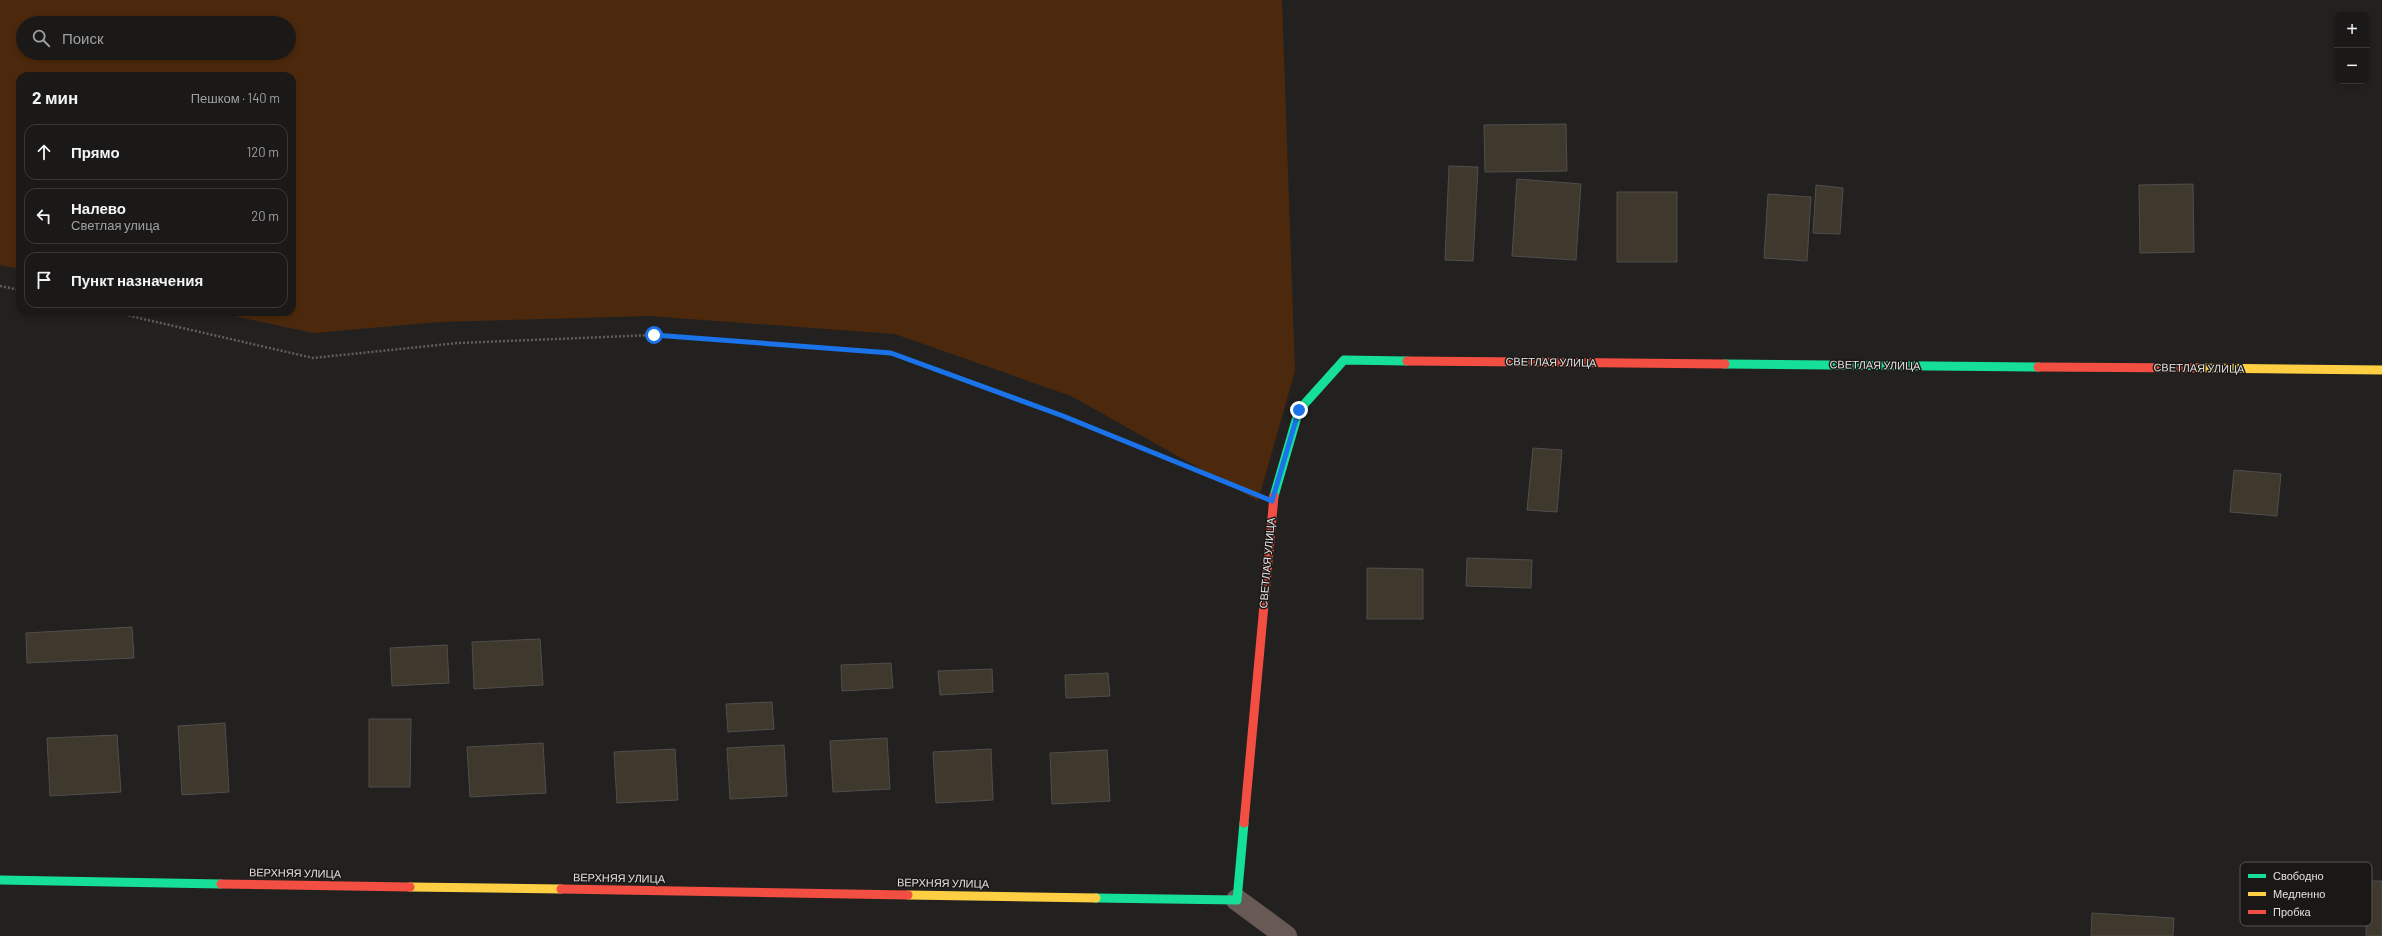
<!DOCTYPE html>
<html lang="ru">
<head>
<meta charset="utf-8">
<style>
  :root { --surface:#1a1918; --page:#272625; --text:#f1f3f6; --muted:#9fa0a2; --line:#383837 }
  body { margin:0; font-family:Barlow,sans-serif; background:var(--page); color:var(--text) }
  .controls { position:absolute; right:12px; top:12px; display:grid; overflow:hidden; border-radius:8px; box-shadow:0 2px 6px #0003 }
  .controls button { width:36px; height:36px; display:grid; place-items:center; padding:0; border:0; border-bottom:1px solid var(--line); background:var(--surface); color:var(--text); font:20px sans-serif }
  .stop { position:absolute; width:12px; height:12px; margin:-9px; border:3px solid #1a73e8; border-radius:50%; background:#fff }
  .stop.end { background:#1a73e8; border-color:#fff; box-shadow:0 1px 4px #0008 }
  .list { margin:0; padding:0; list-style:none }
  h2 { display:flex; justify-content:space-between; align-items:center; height:52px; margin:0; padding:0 16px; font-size:17px }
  h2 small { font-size:13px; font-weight:400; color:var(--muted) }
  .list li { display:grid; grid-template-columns:26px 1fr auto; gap:12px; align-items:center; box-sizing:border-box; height:56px; margin:0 8px 8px; padding:0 8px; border:1px solid var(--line); border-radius:12px }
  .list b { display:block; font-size:15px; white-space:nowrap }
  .list p { margin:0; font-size:13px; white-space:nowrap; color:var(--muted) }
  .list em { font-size:13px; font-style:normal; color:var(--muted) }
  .icon { flex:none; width:22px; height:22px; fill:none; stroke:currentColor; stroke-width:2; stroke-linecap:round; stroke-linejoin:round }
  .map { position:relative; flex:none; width:2382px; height:936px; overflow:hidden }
  .search { position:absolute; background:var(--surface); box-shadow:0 2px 6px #0003; left:16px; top:16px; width:280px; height:44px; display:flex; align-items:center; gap:10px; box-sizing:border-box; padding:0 14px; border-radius:22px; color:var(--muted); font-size:15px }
  .panel { position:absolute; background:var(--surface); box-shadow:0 2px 6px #0003; left:16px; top:72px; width:280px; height:244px; border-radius:12px }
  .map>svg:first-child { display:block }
  .green { fill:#4c290c; fill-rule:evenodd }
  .building { fill:#3f382c; stroke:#504e4d }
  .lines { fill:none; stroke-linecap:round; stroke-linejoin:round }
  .path { stroke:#665d5a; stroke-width:2.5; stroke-dasharray:2 2; stroke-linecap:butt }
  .street { stroke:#675a55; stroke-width:22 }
  .fast { stroke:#16e098; stroke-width:9 }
  .slow { stroke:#ffcf43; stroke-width:9 }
  .jam { stroke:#f24e42; stroke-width:9 }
  .route { stroke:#1a73e8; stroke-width:5 }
  .labels { text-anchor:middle; stroke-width:3; stroke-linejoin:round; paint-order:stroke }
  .street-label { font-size:11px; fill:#e4e2e0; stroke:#1a1816 }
  .key { fill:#1a1816; stroke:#575553; stroke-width:1 }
  .key-label { font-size:11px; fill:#e4e2e0 }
</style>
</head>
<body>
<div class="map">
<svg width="2382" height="936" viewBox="0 0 2382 936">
  <rect width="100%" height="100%" fill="#232120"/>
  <path class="green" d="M 0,0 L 1282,0 L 1295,371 L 1258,501 L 1071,396 L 895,334 L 649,316 L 439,322 L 313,333 L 216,312 L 292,312 L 292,76 L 20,76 L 20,269 L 0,265 ZM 23,23 L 289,23 L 289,53 L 23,53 Z"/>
  <path class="building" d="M 1566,124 L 1567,171 L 1485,172 L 1484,125 Z
    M 1449,166 L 1478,167 L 1473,261 L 1445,260 Z
    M 1517,179 L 1581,184 L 1576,260 L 1512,256 Z
    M 2193,184 L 2194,252 L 2140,253 L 2139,185 Z
    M 1816,185 L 1843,188 L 1840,234 L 1813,233 Z
    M 1617,192 L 1677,192 L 1677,262 L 1617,262 Z
    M 1768,194 L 1811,197 L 1807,261 L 1764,258 Z
    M 1533,448 L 1562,450 L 1557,512 L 1527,510 Z
    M 2234,470 L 2281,474 L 2277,516 L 2230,512 Z
    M 1467,558 L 1532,560 L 1531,588 L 1466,586 Z
    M 1367,568 L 1423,569 L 1423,619 L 1367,619 Z
    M 132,627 L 134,658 L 27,663 L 26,633 Z
    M 540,639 L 543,685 L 474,689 L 472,642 Z
    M 447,645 L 449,683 L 392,686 L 390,648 Z
    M 891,663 L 893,688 L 842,691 L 841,665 Z
    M 992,669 L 993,692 L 940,695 L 938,671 Z
    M 1108,673 L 1110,696 L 1066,698 L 1065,675 Z
    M 772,702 L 774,729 L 728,732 L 726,704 Z
    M 369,719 L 411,719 L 410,787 L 369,787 Z
    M 225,723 L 229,792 L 182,795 L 178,726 Z
    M 117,735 L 121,792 L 50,796 L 47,738 Z
    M 887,738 L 890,789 L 833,792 L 830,741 Z
    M 543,743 L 546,793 L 470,797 L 467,747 Z
    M 784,745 L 787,796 L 730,799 L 727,748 Z
    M 675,749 L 678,800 L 617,803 L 614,752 Z
    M 991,749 L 993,800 L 936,803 L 933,752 Z
    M 1107,750 L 1110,801 L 1052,804 L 1050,753 Z
    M 2367,881 L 2382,881 L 2382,936 L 2366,936 Z
    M 2092,913 L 2174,918 L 2173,936 L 2091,936 Z"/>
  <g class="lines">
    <path class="path" d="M 0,286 L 20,290
      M 113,312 L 313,358 L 458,343 L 654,335 L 891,353 L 1063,416 L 1244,490"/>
    <path class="street" d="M 1237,900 L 1286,936"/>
    <path class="fast" d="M 1725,364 L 2038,367
      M 1274,496 L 1299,410 L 1344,360 L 1407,361
      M 0,880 L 221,884
      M 1096,898 L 1237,900 L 1244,823"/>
    <path class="slow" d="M 2198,368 L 2382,370
      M 410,887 L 561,889
      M 908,895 L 1096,898"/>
    <path class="jam" d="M 1407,361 L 1725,364
      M 2038,367 L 2198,368
      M 1244,823 L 1274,496
      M 221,884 L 410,887
      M 561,889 L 908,895"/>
  </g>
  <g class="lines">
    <path class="route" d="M 654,335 L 891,353 L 1063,416 L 1272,501 L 1299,410"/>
  </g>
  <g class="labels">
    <g class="street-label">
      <text transform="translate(1551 362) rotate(1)" y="4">СВЕТЛАЯ УЛИЦА</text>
      <text transform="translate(1875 365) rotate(1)" y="4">СВЕТЛАЯ УЛИЦА</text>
      <text transform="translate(2199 368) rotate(1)" y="4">СВЕТЛАЯ УЛИЦА</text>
      <text transform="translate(1267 563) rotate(-85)" y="4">СВЕТЛАЯ УЛИЦА</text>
      <text transform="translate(295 873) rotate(1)" y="4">ВЕРХНЯЯ УЛИЦА</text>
      <text transform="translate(619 878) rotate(1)" y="4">ВЕРХНЯЯ УЛИЦА</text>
      <text transform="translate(943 883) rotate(1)" y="4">ВЕРХНЯЯ УЛИЦА</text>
    </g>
  </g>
  <rect x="2240" y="862" width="132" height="64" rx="6" class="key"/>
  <rect x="2248" y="874" width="18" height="4" fill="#16e098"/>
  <rect x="2248" y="892" width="18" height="4" fill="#ffcf43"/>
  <rect x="2248" y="910" width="18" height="4" fill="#f24e42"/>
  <g class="key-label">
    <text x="2273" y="880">Свободно</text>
    <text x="2273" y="898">Медленно</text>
    <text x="2273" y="916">Пробка</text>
  </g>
</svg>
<div class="controls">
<button>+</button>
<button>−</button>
</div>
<div class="stop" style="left:654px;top:335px"></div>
<div class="stop end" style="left:1299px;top:410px"></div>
<div class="search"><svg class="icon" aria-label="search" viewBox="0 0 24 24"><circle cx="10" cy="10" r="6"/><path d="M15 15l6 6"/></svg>Поиск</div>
<section class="panel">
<h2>2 мин<small>Пешком · 140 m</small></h2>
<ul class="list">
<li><svg class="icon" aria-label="ahead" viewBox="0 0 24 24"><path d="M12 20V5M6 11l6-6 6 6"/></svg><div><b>Прямо</b></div><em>120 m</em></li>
<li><svg class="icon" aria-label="left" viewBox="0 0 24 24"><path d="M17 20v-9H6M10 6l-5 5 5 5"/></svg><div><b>Налево</b><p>Светлая улица</p></div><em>20 m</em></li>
<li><svg class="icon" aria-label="arrive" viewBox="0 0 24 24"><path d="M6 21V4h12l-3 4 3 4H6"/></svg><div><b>Пункт назначения</b></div></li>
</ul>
</section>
</div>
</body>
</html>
